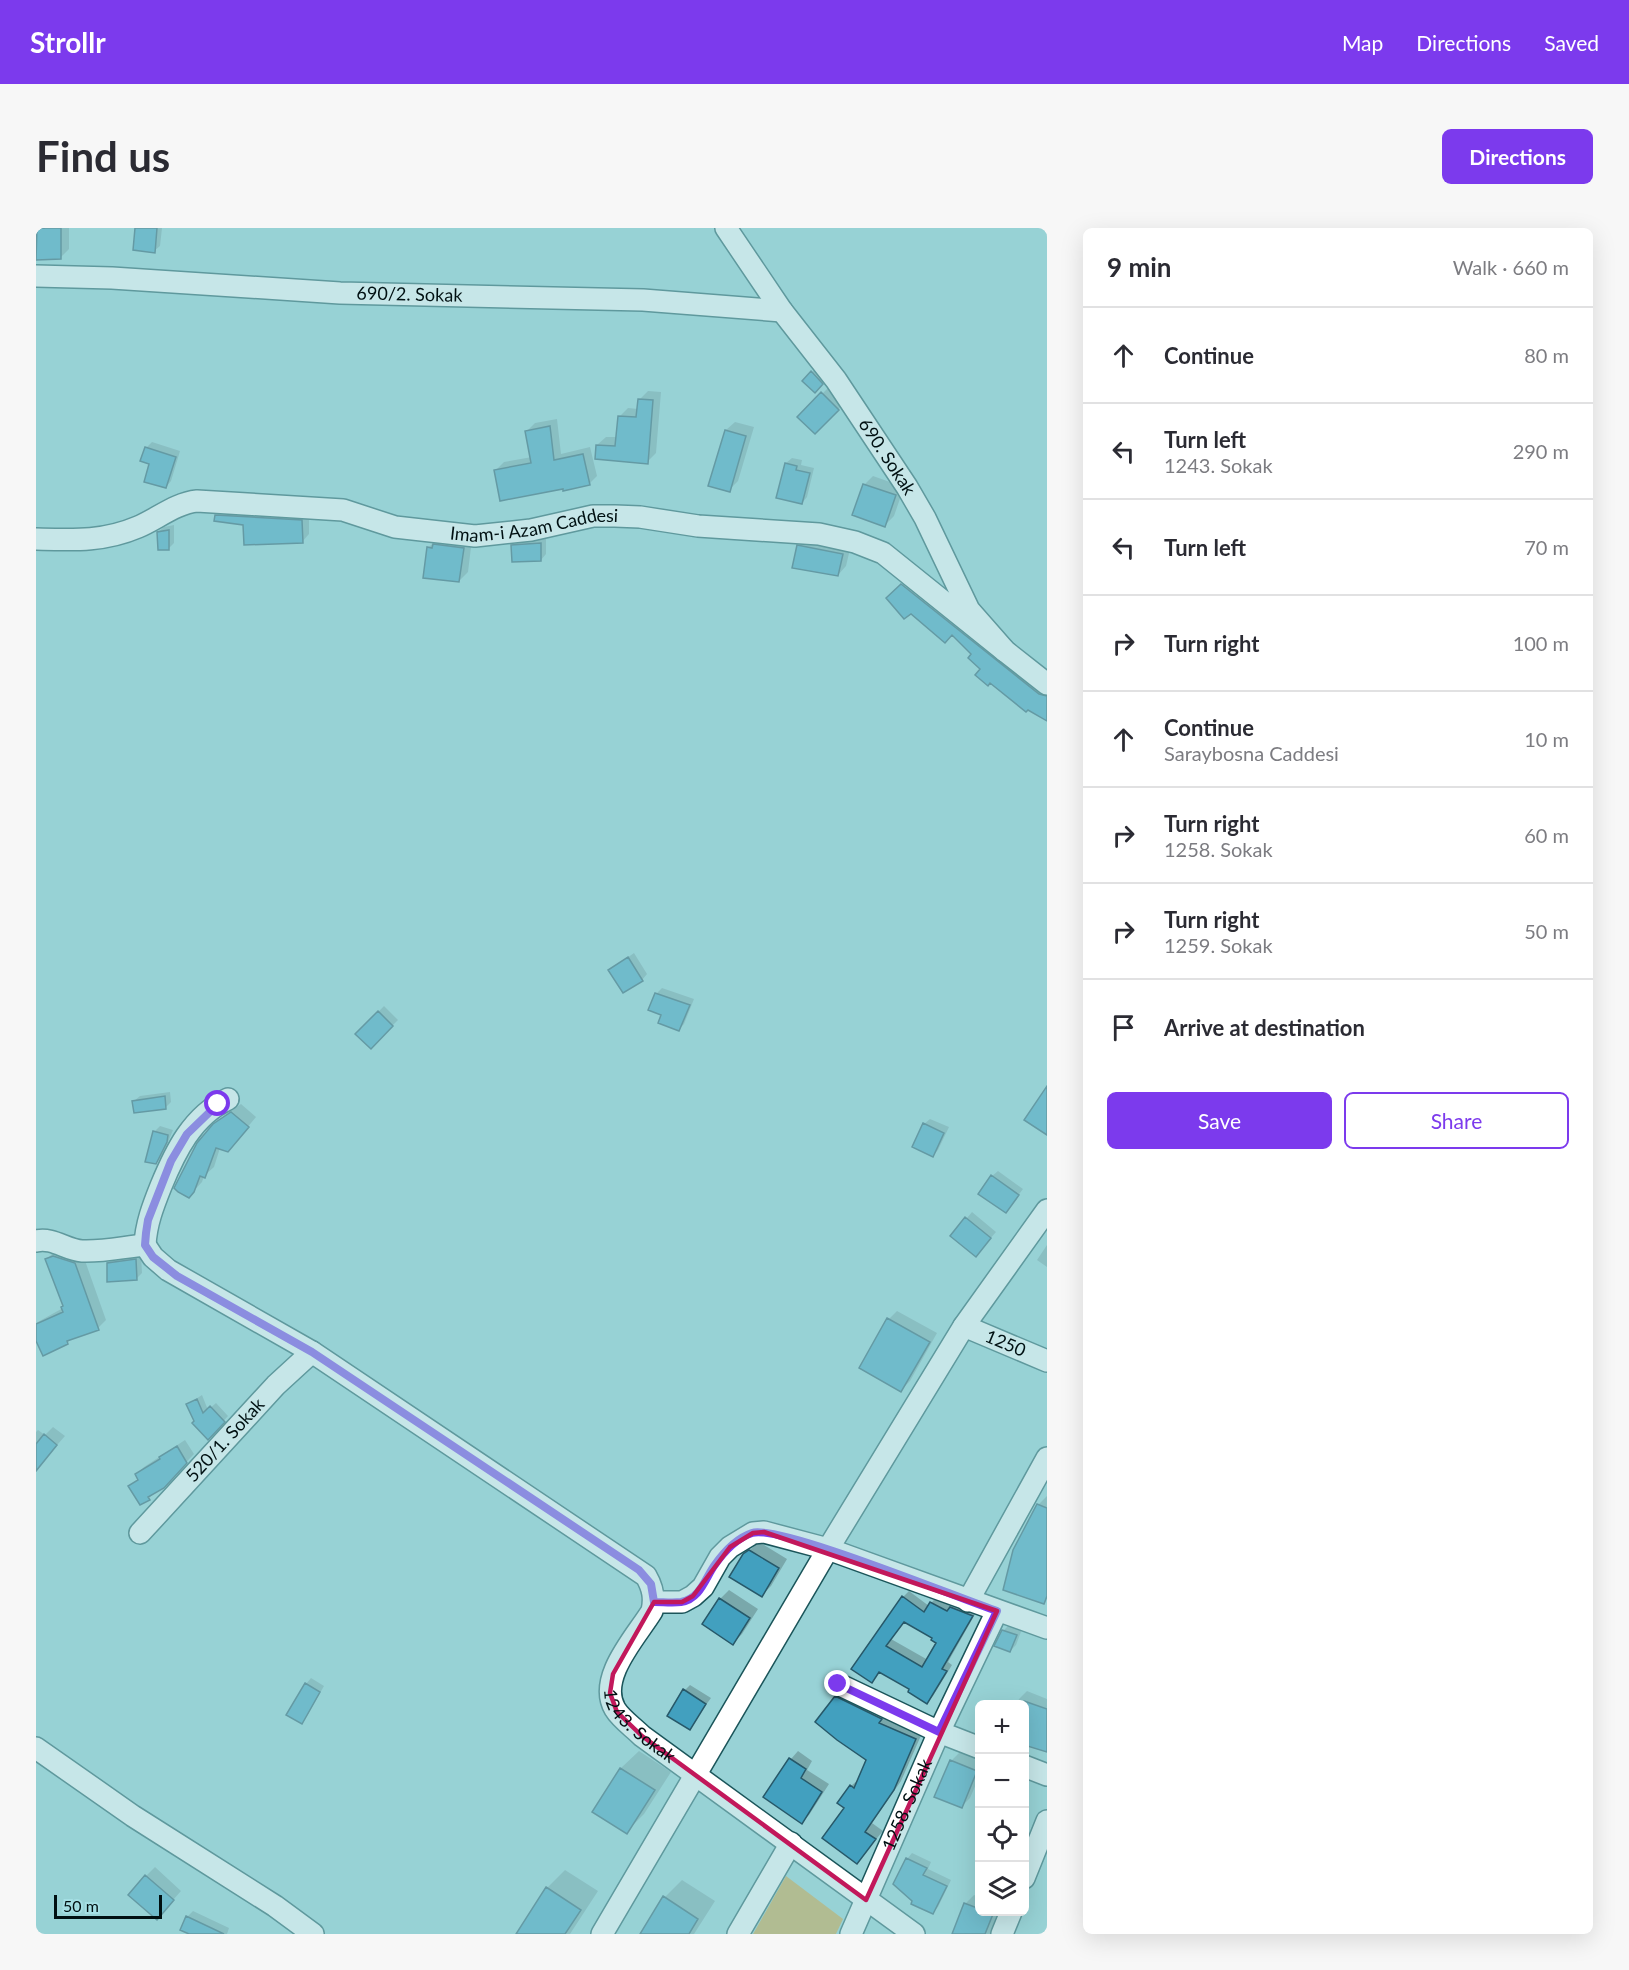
<!DOCTYPE html>
<html lang="en">
<head>
<meta charset="utf-8">
<style>
  :root { --surface:#fff; --page:#f7f7f7; --text:#2b2b33; --muted:#7c7c81; --line:#e1e1e2; --accent:#7c3aed }
  body { margin:0; font-family:Lato,sans-serif; background:var(--page); color:var(--text) }
  .controls { position:absolute; right:18px; bottom:18px; display:grid; overflow:hidden; border-radius:9px; box-shadow:0 6px 24px #0002 }
  .controls button { width:54px; height:54px; display:grid; place-items:center; padding:0; border:0; border-bottom:2px solid var(--line); background:var(--surface); color:var(--text); font:30px sans-serif }
  .scale { position:absolute; left:18px; bottom:15px; width:108px; box-sizing:border-box; padding-left:6px; border:3px solid #001012; border-top:0; font-size:16px; line-height:21px; white-space:nowrap; color:#001012; -webkit-text-stroke:4px #a5dfe4; paint-order:stroke }
  .stop { position:absolute; width:18px; height:18px; margin:-14px; border:4px solid #7c3aed; border-radius:50%; background:#fff }
  .stop.end { background:#7c3aed; border-color:#fff; box-shadow:0 2px 6px #0008 }
  .list { margin:0; padding:0; list-style:none }
  h2 { display:flex; justify-content:space-between; align-items:center; height:78px; margin:0; padding:0 24px; font-size:26px }
  h2 small { font-size:20px; font-weight:400; color:var(--muted) }
  .list li { display:grid; grid-template-columns:39px 1fr auto; gap:18px; align-items:center; box-sizing:border-box; height:96px; padding:0 24px; border-top:2px solid var(--line) }
  .list b { display:block; font-size:22px; white-space:nowrap }
  .list p { margin:0; font-size:20px; white-space:nowrap; color:var(--muted) }
  .list em { font-size:20px; font-style:normal; color:var(--muted) }
  .actions { display:flex; gap:12px; padding:18px 24px }
  .actions a { flex:1; padding:14px 0; border:2px solid var(--accent); border-radius:9px; text-align:center; font-size:21px; color:var(--accent) }
  .actions .main { background:var(--accent); color:#fff }
  .icon { flex:none; width:33px; height:33px; fill:none; stroke:currentColor; stroke-width:2; stroke-linecap:round; stroke-linejoin:round }
  .map { position:relative; flex:none; width:1011px; height:1706px; overflow:hidden; border-radius:9px }
  header { display:flex; align-items:center; gap:36px; box-sizing:border-box; height:84px; padding:0 30px; background:var(--accent); color:#fff }
  header strong { font-size:28px }
  nav { display:flex; gap:33px; margin-inline-start:auto; font-size:21px }
  .intro { display:flex; align-items:center; justify-content:space-between; box-sizing:border-box; height:144px; padding:0 36px }
  h1 { margin:0; font-size:42px }
  .button { padding:15px 27px; border-radius:9px; background:var(--accent); color:#fff; font-size:21px; font-weight:700 }
  main { display:flex; gap:36px; padding:0 36px }
  aside { flex:1; background:var(--surface); border-radius:9px; box-shadow:0 6px 24px #0002 }
  .map>svg:first-child { display:block }
  .green { fill:#d1a341 }
  .shadow { fill:#0003; fill-rule:evenodd }
  .building { fill:#42a0bf; stroke:#275869; stroke-width:1.5; fill-rule:evenodd }
  .lines { fill:none; stroke-linecap:round; stroke-linejoin:round }
  .minor-casing { stroke:#1b555a; stroke-width:24 }
  .minor { stroke:#fff; stroke-width:21 }
  .route { stroke:#7c3aed; stroke-width:8 }
  .marked { fill:none; stroke:#c2185b; stroke-width:4.5; stroke-linejoin:round }
  .labels { text-anchor:middle; stroke-width:4.5; stroke-linejoin:round; paint-order:stroke }
  .street-label { font-size:18px; fill:#001012; stroke:#a5dfe4 }
</style>
</head>
<body>
<header>
<strong>Strollr</strong>
<nav><a>Map</a><a>Directions</a><a>Saved</a></nav>
</header>
<div class="intro"><h1>Find us</h1><a class="button">Directions</a></div>
<main>
<div class="map">
<svg width="1011" height="1706" viewBox="0 0 1011 1706">
  <rect width="100%" height="100%" fill="#98d2d6"/>
  <path class="green" d="M 750,1648 L 807,1691 L 800,1706 L 717,1706 Z"/>
  <path class="shadow" d="M 2,0 L 33,0 L 33,21 L 24,30 Z
    M 101,0 L 126,0 L 124,18 L 118,23 Z
    M 781,139 L 792,150 L 779,163 L 768,153 Z
    M 792,160 L 808,176 L 779,204 L 763,189 Z
    M 612,163 L 625,164 L 620,225 L 611,234 L 561,217 L 570,209 L 582,209 L 583,189 L 592,180 L 602,181 L 603,172 Z
    M 521,191 L 525,226 L 554,219 L 561,248 L 553,256 L 528,259 L 460,242 L 468,234 L 496,229 L 491,203 L 499,195 Z
    M 699,194 L 718,199 L 702,253 L 693,262 L 674,257 L 690,202 Z
    M 116,214 L 144,223 L 135,253 L 130,259 L 110,220 Z
    M 756,230 L 766,232 L 765,237 L 778,240 L 771,269 L 766,275 L 750,235 Z
    M 837,248 L 868,259 L 858,288 L 849,297 L 818,286 L 829,256 Z
    M 188,280 L 273,286 L 273,306 L 266,314 L 180,288 Z
    M 138,297 L 138,315 L 133,320 L 122,304 L 128,299 Z
    M 771,309 L 815,317 L 810,338 L 802,347 L 762,318 Z
    M 510,310 L 510,326 L 505,332 L 477,318 L 483,312 Z
    M 401,311 L 436,311 L 432,344 L 423,353 L 392,320 Z
    M 873,351 L 1011,460 L 1011,491 L 946,441 L 937,426 L 916,406 L 858,364 Z
    M 598,725 L 611,746 L 606,752 L 574,742 Z
    M 626,760 L 658,771 L 648,796 L 643,801 L 626,786 L 620,766 Z
    M 348,778 L 362,792 L 335,819 L 321,806 Z
    M 134,864 L 135,874 L 130,879 L 98,873 L 104,868 Z
    M 205,876 L 220,889 L 200,913 L 184,920 L 178,939 L 168,948 L 166,954 L 153,968 L 178,897 L 188,888 Z
    M 894,891 L 913,899 L 902,922 L 897,927 L 888,896 Z
    M 124,898 L 137,902 L 126,929 L 120,935 L 118,904 Z
    M 962,943 L 987,961 L 975,977 L 956,948 Z
    M 936,984 L 960,1004 L 945,1021 L 916,1008 Z
    M 1011,1017 L 1011,1039 L 1001,1032 Z
    M 19,1023 L 47,1027 L 70,1092 L 62,1100 L 36,1110 L 31,1115 L 0,1109 L 0,1095 L 27,1080 L 29,1078 L 11,1031 Z
    M 105,1026 L 106,1045 L 100,1051 L 72,1035 L 78,1030 Z
    M 861,1083 L 901,1105 L 874,1153 L 865,1162 L 853,1091 Z
    M 166,1167 L 172,1182 L 180,1175 L 192,1188 L 172,1210 L 159,1194 L 152,1176 Z
    M 17,1199 L 29,1208 L 0,1241 L 0,1204 L 2,1202 L 9,1207 Z
    M 149,1212 L 158,1226 L 135,1250 L 113,1270 L 94,1259 L 103,1250 L 101,1246 L 108,1239 Z
    M 1011,1268 L 1011,1370 L 1007,1374 L 1002,1277 Z
    M 723,1314 L 751,1331 L 735,1358 L 726,1367 L 708,1327 Z
    M 693,1362 L 722,1381 L 706,1406 L 697,1415 L 684,1371 Z
    M 873,1363 L 893,1378 L 901,1368 L 942,1381 L 912,1434 L 916,1437 L 897,1468 L 891,1474 L 875,1461 L 845,1443 L 836,1453 L 867,1369 ZM 869,1393 L 898,1409 L 902,1415 L 892,1432 L 855,1411 Z
    M 973,1397 L 986,1401 L 980,1417 L 974,1423 L 967,1403 Z
    M 275,1450 L 288,1458 L 271,1488 L 266,1494 L 270,1456 Z
    M 654,1457 L 675,1470 L 653,1500 L 649,1462 Z
    M 808,1461 L 887,1503 L 865,1553 L 836,1595 L 847,1603 L 821,1634 L 810,1579 L 815,1558 L 823,1551 L 832,1531 L 800,1469 Z
    M 991,1463 L 1011,1471 L 1011,1523 L 988,1476 L 981,1476 L 983,1471 Z
    M 603,1523 L 635,1544 L 608,1586 L 590,1604 L 558,1583 L 585,1540 Z
    M 762,1523 L 776,1533 L 771,1542 L 793,1556 L 773,1587 L 765,1594 L 729,1568 L 755,1531 Z
    M 924,1524 L 944,1532 L 944,1547 L 934,1570 L 926,1578 L 915,1533 Z
    M 988,1606 L 992,1607 L 988,1617 Z
    M 876,1625 L 895,1634 L 892,1641 L 915,1652 L 902,1679 L 897,1684 L 871,1631 Z
    M 119,1639 L 145,1663 L 129,1681 L 110,1648 Z
    M 529,1642 L 562,1663 L 534,1706 L 489,1706 L 511,1660 Z
    M 646,1652 L 679,1673 L 658,1706 L 605,1706 L 629,1669 Z
    M 938,1667 L 944,1669 L 944,1684 L 962,1684 L 954,1706 L 918,1706 L 929,1676 Z
    M 157,1683 L 193,1700 L 191,1706 L 156,1706 L 151,1689 Z"/>
  <path class="building" d="M 1,0 L 25,0 L 25,31 L 0,32 Z
    M 99,0 L 121,0 L 119,25 L 97,22 Z
    M 775,143 L 787,156 L 779,165 L 766,153 Z
    M 785,164 L 803,182 L 779,206 L 761,189 Z
    M 602,171 L 617,172 L 612,236 L 559,231 L 560,217 L 579,218 L 582,188 L 600,189 Z
    M 514,198 L 518,232 L 547,226 L 554,257 L 527,263 L 527,261 L 464,273 L 458,242 L 495,235 L 489,203 Z
    M 689,202 L 710,208 L 694,264 L 672,258 Z
    M 109,219 L 140,229 L 130,260 L 108,254 L 113,236 L 104,233 Z
    M 749,235 L 761,238 L 760,242 L 774,245 L 766,276 L 740,270 Z
    M 827,256 L 860,267 L 849,299 L 816,287 Z
    M 179,287 L 266,292 L 267,315 L 208,317 L 207,297 L 178,293 Z
    M 133,302 L 133,322 L 122,322 L 121,304 Z
    M 505,315 L 505,333 L 476,334 L 475,317 Z
    M 397,316 L 428,320 L 423,354 L 387,350 L 391,319 L 396,320 Z
    M 761,317 L 807,326 L 802,348 L 756,340 Z
    M 865,356 L 1003,466 L 1011,468 L 1011,493 L 992,482 L 990,484 L 954,455 L 952,458 L 939,447 L 944,441 L 932,430 L 935,426 L 916,407 L 909,415 L 875,386 L 868,391 L 850,370 Z
    M 592,729 L 607,753 L 587,765 L 572,742 Z
    M 619,765 L 654,777 L 643,803 L 622,795 L 625,787 L 612,782 Z
    M 342,783 L 357,798 L 335,821 L 319,806 Z
    M 1011,858 L 1011,907 L 988,892 Z
    M 129,868 L 130,881 L 98,885 L 96,873 Z
    M 195,884 L 213,899 L 192,924 L 180,920 L 169,950 L 164,948 L 158,964 L 153,970 L 142,964 L 138,960 L 161,915 L 177,896 Z
    M 887,895 L 908,905 L 897,929 L 876,919 Z
    M 117,903 L 132,907 L 131,914 L 120,936 L 109,934 Z
    M 955,947 L 983,967 L 970,985 L 942,966 Z
    M 929,989 L 955,1010 L 940,1029 L 914,1008 Z
    M 17,1028 L 39,1035 L 63,1102 L 31,1113 L 32,1116 L 7,1128 L 0,1113 L 0,1096 L 27,1084 L 25,1079 L 27,1078 L 9,1031 Z
    M 100,1031 L 101,1052 L 71,1054 L 71,1035 Z
    M 851,1090 L 894,1114 L 865,1164 L 823,1140 Z
    M 161,1171 L 167,1185 L 174,1178 L 189,1194 L 172,1212 L 156,1195 L 158,1193 L 150,1176 Z
    M 8,1206 L 21,1217 L 0,1243 L 0,1216 Z
    M 141,1218 L 151,1235 L 128,1260 L 112,1269 L 114,1272 L 104,1277 L 92,1258 L 102,1252 L 99,1246 L 124,1231 L 123,1229 Z
    M 1001,1276 L 1011,1280 L 1011,1368 L 1008,1376 L 967,1362 L 977,1322 Z
    M 713,1322 L 743,1340 L 726,1369 L 693,1349 L 707,1326 Z
    M 866,1368 L 888,1384 L 894,1374 L 911,1383 L 914,1379 L 937,1388 L 906,1441 L 911,1443 L 891,1476 L 872,1464 L 873,1461 L 843,1444 L 836,1455 L 815,1441 ZM 868,1394 L 896,1410 L 895,1412 L 900,1415 L 886,1439 L 850,1418 Z
    M 683,1370 L 714,1390 L 697,1417 L 666,1396 Z
    M 966,1402 L 981,1407 L 974,1424 L 958,1418 Z
    M 269,1455 L 284,1464 L 266,1496 L 250,1487 Z
    M 647,1461 L 670,1476 L 654,1502 L 631,1488 Z
    M 799,1468 L 846,1491 L 843,1495 L 880,1511 L 858,1562 L 829,1604 L 840,1611 L 821,1636 L 786,1610 L 808,1580 L 801,1575 L 814,1557 L 818,1560 L 830,1532 L 801,1512 L 779,1494 Z
    M 988,1473 L 1011,1481 L 1011,1524 L 988,1517 Z
    M 753,1530 L 770,1541 L 765,1550 L 786,1564 L 766,1596 L 727,1569 Z
    M 914,1532 L 941,1543 L 926,1580 L 898,1569 Z
    M 584,1540 L 619,1562 L 591,1606 L 556,1584 Z
    M 870,1630 L 891,1640 L 887,1647 L 911,1658 L 897,1686 L 875,1676 L 876,1673 L 857,1656 Z
    M 109,1647 L 138,1672 L 121,1692 L 92,1667 Z
    M 510,1659 L 545,1682 L 529,1706 L 480,1706 Z
    M 627,1668 L 662,1691 L 653,1706 L 604,1706 Z
    M 928,1675 L 944,1681 L 944,1683 L 957,1686 L 949,1706 L 916,1706 Z
    M 150,1688 L 188,1706 L 153,1706 L 144,1702 Z"/>
  <g class="lines">
    <defs>
      <g id="minor">
        <path id="s1" d="M 690,0 L 746,83 L 800,152 L 871,259 L 889,290 L 933,382 L 969,423 L 1011,456"/>
        <path id="s2" d="M 0,48 L 76,50 L 304,65 L 607,72 L 746,83"/>
        <path id="s3" d="M 0,311 C 36,312 67,314 102,299 C 121,291 140,275 161,273 L 307,282 L 359,299 L 439,308 L 495,302 L 557,288 L 579,288 L 604,289 L 662,298 L 783,306 L 819,314 L 847,325 L 969,423"/>
        <path d="M 0,1013 C 17,1009 30,1022 46,1023 C 67,1024 88,1019 109,1017"/>
        <path id="s4" d="M 109,1017 L 117,1029 L 132,1042 L 276,1124 L 610,1348 C 617,1360 619,1370 616,1383 C 600,1409 561,1450 579,1481 C 585,1491 597,1499 606,1508 L 878,1706"/>
        <path d="M 109,1017 C 110,996 117,978 125,958 C 139,924 156,888 192,871"/>
        <path id="s5" d="M 928,1098 L 1011,1133"/>
        <path id="s6" d="M 104,1305 L 240,1157 L 276,1124"/>
        <path d="M 932,1373 L 1011,1230"/>
        <path d="M 618,1374 L 646,1374 L 657,1368 L 667,1359 L 684,1329 L 694,1319 L 717,1305 L 728,1304 L 792,1321 L 1011,1400"/>
        <path d="M 802,1456 L 903,1504 L 944,1520"/>
        <path d="M 0,1520 L 97,1588 L 239,1678 L 277,1706"/>
        <path d="M 988,1538 L 1011,1547"/>
        <path d="M 988,1650 L 1011,1593"/>
        <path d="M 566,1706 L 792,1321 L 928,1098 L 1011,982"/>
        <path d="M 702,1706 L 755,1615"/>
        <path id="s7" d="M 815,1706 L 903,1504 L 961,1383"/>
        <path d="M 966,1706 L 975,1684"/>
      </g>
    </defs>
    <use href="#minor" class="minor-casing"/>
    <use href="#minor" class="minor"/>
  </g>
  <g class="lines">
    <path class="route" d="M 182,876 L 151,906 L 135,933 L 112,992 L 110,1005 L 109,1017 L 117,1029 L 141,1048 L 276,1124 L 603,1342 L 615,1356 L 618,1374 C 627,1374 637,1375 645,1374 C 664,1371 669,1351 678,1338 C 687,1325 701,1310 716,1305 C 742,1296 922,1370 961,1383 L 903,1504 L 802,1456"/>
  </g>
  <path d="M0 0H1011V1706H0ZM 728,1304 L 961,1383 L 830,1672 L 606,1508 L 581,1484 L 574,1465 L 577,1446 L 618,1374 L 646,1374 L 657,1368 L 694,1319 L 717,1305 Z" fill="#98d2d6" fill-opacity=".55" fill-rule="evenodd"/>
  <path class="marked" d="M 728,1304 L 961,1383 L 830,1672 L 606,1508 L 581,1484 L 574,1465 L 577,1446 L 618,1374 L 646,1374 L 657,1368 L 694,1319 L 717,1305 Z"/>
  <g class="labels">
    <g class="street-label">
      <text dy="6" stroke="none"><textPath href="#s2" startOffset="374">690/2. Sokak</textPath></text>
      <text dy="6" stroke="none"><textPath href="#s1" startOffset="280">690. Sokak</textPath></text>
      <text dy="6" stroke="none"><textPath href="#s3" startOffset="510">Imam-i Azam Caddesi</textPath></text>
      <text dy="6" stroke="none"><textPath href="#s5" startOffset="45">1250</textPath></text>
      <text dy="6" stroke="none"><textPath href="#s6" startOffset="126">520/1. Sokak</textPath></text>
      <text dy="6" stroke="none"><textPath href="#s4" startOffset="777">1243. Sokak</textPath></text>
      <text dy="6" stroke="none"><textPath href="#s7" startOffset="141">1258. Sokak</textPath></text>
    </g>
  </g>
</svg>
<div class="controls">
<button>+</button>
<button>−</button>
<button><svg class="icon" aria-label="locate" viewBox="0 0 24 24"><circle cx="12" cy="12" r="6"/><path d="M12 2v4M12 18v4M2 12h4M18 12h4"/></svg></button>
<button><svg class="icon" aria-label="layers" viewBox="0 0 24 24"><path d="M12 4l9 5-9 5-9-5zM3 14l9 5 9-5"/></svg></button>
</div>
<div class="scale">50 m</div>
<div class="stop" style="left:182px;top:876px"></div>
<div class="stop end" style="left:802px;top:1456px"></div>
</div>
<aside>
<h2>9 min<small>Walk · 660 m</small></h2>
<ul class="list">
<li><svg class="icon" aria-label="ahead" viewBox="0 0 24 24"><path d="M12 20V5M6 11l6-6 6 6"/></svg><div><b>Continue</b></div><em>80 m</em></li>
<li><svg class="icon" aria-label="left" viewBox="0 0 24 24"><path d="M17 20v-9H6M10 6l-5 5 5 5"/></svg><div><b>Turn left</b><p>1243. Sokak</p></div><em>290 m</em></li>
<li><svg class="icon" aria-label="left" viewBox="0 0 24 24"><path d="M17 20v-9H6M10 6l-5 5 5 5"/></svg><div><b>Turn left</b></div><em>70 m</em></li>
<li><svg class="icon" aria-label="right" viewBox="0 0 24 24"><path d="M7 20v-9h11M14 6l5 5-5 5"/></svg><div><b>Turn right</b></div><em>100 m</em></li>
<li><svg class="icon" aria-label="ahead" viewBox="0 0 24 24"><path d="M12 20V5M6 11l6-6 6 6"/></svg><div><b>Continue</b><p>Saraybosna Caddesi</p></div><em>10 m</em></li>
<li><svg class="icon" aria-label="right" viewBox="0 0 24 24"><path d="M7 20v-9h11M14 6l5 5-5 5"/></svg><div><b>Turn right</b><p>1258. Sokak</p></div><em>60 m</em></li>
<li><svg class="icon" aria-label="right" viewBox="0 0 24 24"><path d="M7 20v-9h11M14 6l5 5-5 5"/></svg><div><b>Turn right</b><p>1259. Sokak</p></div><em>50 m</em></li>
<li><svg class="icon" aria-label="arrive" viewBox="0 0 24 24"><path d="M6 21V4h12l-3 4 3 4H6"/></svg><div><b>Arrive at destination</b></div></li>
</ul>
<div class="actions"><a class="main">Save</a><a>Share</a></div>
</aside>
</main>
</body>
</html>
